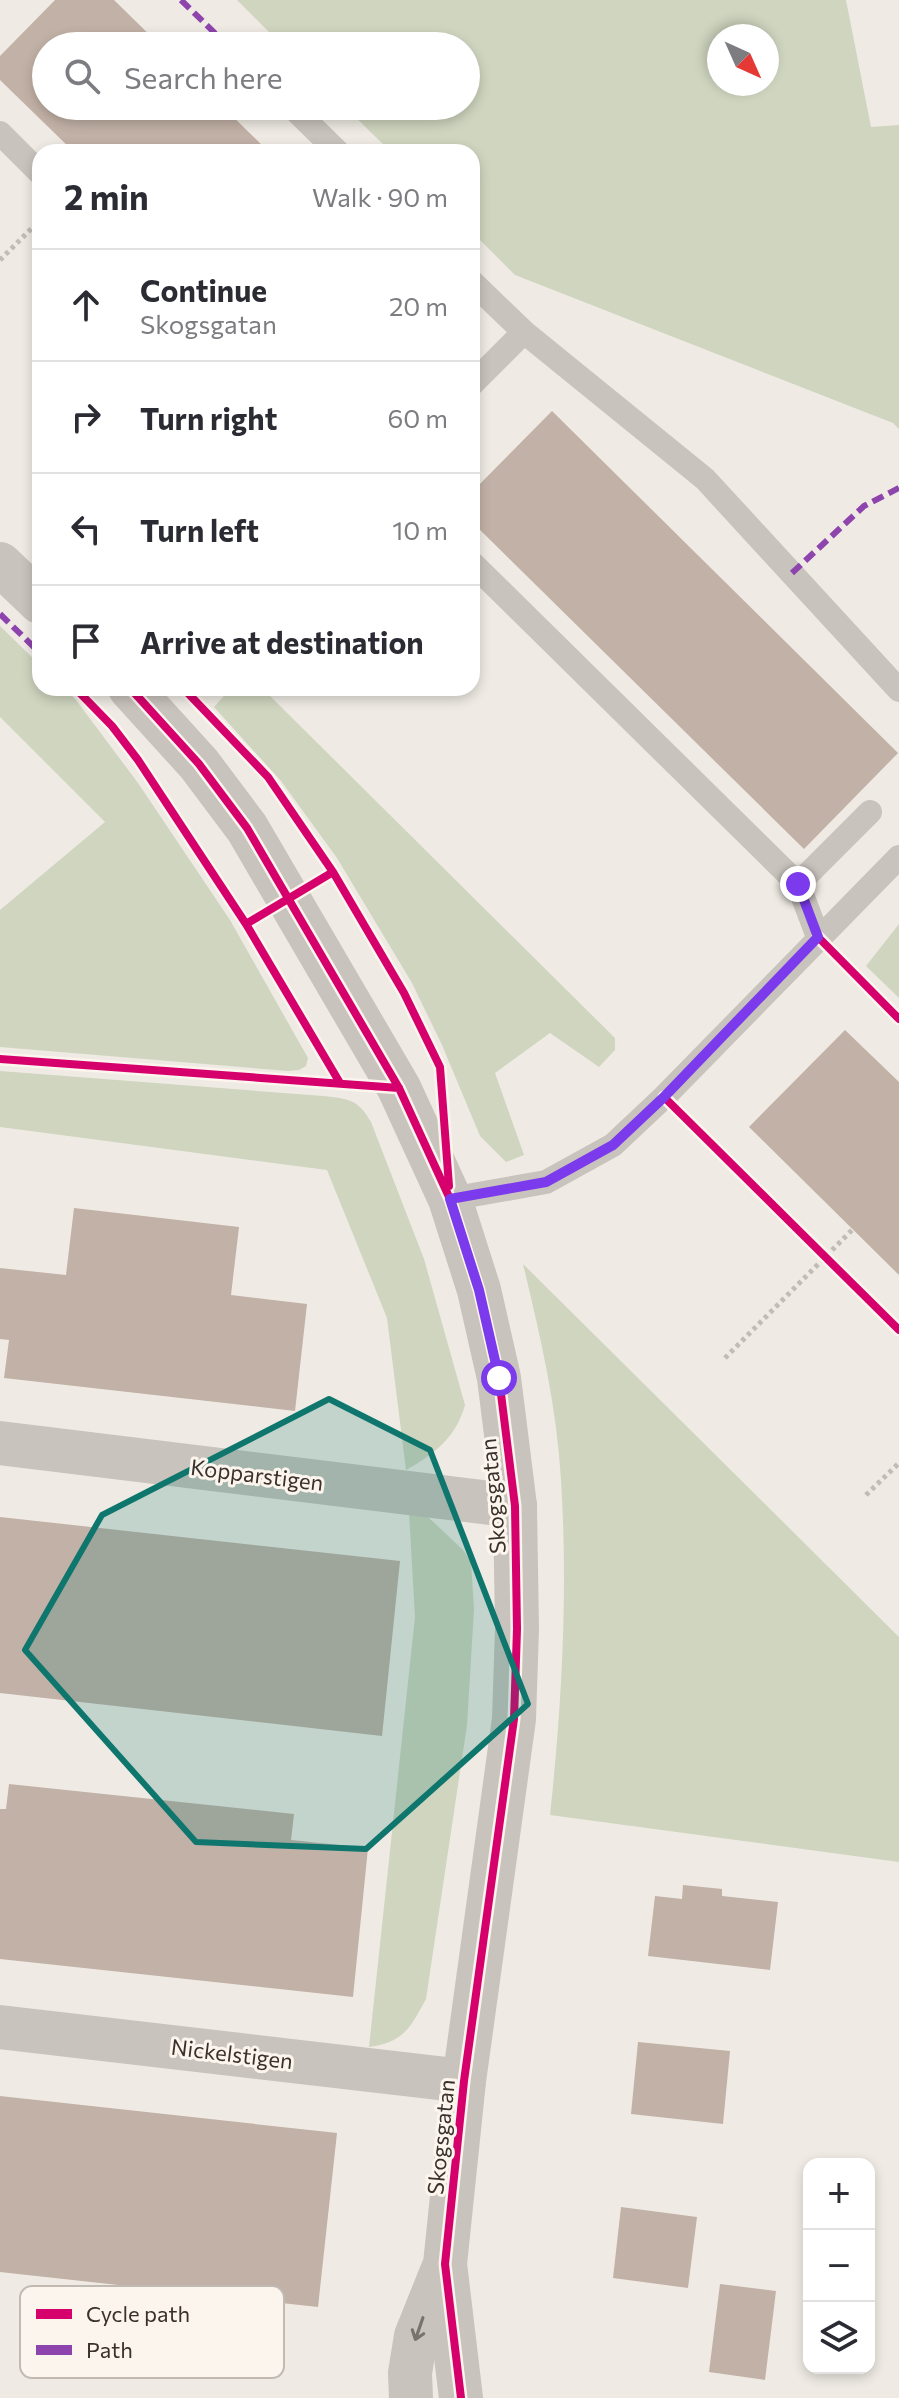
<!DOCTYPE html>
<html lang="en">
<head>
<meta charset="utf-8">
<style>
  :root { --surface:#fff; --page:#f7f7f7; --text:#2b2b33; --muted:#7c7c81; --line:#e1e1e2 }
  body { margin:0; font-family:Commissioner,sans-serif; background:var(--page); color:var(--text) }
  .controls { position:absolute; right:24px; bottom:24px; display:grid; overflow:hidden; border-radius:16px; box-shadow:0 4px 12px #0003 }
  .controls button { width:72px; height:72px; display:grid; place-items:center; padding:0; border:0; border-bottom:2px solid var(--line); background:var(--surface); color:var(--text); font:40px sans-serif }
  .compass { position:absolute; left:707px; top:24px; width:72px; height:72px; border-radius:50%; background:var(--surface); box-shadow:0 4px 12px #0003; rotate:135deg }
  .stop { position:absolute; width:24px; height:24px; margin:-18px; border:6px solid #7c3aed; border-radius:50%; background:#fff }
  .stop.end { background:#7c3aed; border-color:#fff; box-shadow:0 2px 8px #0008 }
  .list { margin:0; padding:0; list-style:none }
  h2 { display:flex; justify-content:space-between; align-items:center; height:104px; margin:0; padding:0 32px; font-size:34px }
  h2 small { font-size:26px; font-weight:400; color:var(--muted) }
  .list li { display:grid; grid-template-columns:52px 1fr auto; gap:24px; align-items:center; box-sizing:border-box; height:112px; padding:0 32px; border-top:2px solid var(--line) }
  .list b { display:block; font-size:30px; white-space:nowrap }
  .list p { margin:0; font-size:26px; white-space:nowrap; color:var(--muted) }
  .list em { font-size:26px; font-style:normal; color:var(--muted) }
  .icon { flex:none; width:44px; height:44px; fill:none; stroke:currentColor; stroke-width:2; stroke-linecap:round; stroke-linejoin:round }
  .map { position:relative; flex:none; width:899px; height:2398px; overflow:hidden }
  .search { position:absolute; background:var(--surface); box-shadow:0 4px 12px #0003; left:32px; top:32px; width:448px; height:88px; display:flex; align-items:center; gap:20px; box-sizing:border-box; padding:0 28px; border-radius:44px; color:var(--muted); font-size:30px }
  .panel { position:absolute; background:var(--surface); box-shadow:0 4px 12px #0003; left:32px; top:144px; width:448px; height:552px; border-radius:24px }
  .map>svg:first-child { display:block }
  .green { fill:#cfd5bf; fill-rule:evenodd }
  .building { fill:#c2b1a6 }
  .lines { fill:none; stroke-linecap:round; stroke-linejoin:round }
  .path { stroke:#c1bcb6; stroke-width:5; stroke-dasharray:4 4; stroke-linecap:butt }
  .service { stroke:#c9c3bd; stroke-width:24 }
  .minor { stroke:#c9c3bd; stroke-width:44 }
  .tertiary { stroke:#c9c3bd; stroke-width:44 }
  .quiet { stroke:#8e44ad; stroke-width:6; stroke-dasharray:12 6; stroke-linecap:butt }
  .cycleway-casing { stroke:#fbf5ed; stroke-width:13 }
  .cycleway { stroke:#d6006c; stroke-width:8 }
  .oneway { stroke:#7a736d }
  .route { stroke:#7c3aed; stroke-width:10 }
  .marked { fill:#0f766e; fill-opacity:0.2; stroke:#0f766e; stroke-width:6; stroke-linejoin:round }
  .labels { text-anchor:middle; stroke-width:6; stroke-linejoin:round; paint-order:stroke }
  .street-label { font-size:22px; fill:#3a312b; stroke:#fbf5ed }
  .key { fill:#fbf5ed; stroke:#c1bab3; stroke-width:2 }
  .key-label { font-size:22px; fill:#3a312b }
</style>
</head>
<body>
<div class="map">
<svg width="899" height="2398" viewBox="0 0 899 2398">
  <rect width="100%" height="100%" fill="#efebe4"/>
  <path class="green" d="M 237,0 L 846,0 L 871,127 L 899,125 L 899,429 L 893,423 L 515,275 L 472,232 L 472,152 L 391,152 L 344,106 L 466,106 L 466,46 L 283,46 ZM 719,36 L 767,36 L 767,84 L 719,84 Z
    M 0,626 L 40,665 L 40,688 L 64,688 L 76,700 L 138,783 L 230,920 L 308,1058 L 306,1066 L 299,1070 L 288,1071 L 0,1047 L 0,910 L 105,822 L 0,717 Z
    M 231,688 L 275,688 L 269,695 L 615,1038 L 615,1050 L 599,1067 L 550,1033 L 495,1073 L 524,1155 L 506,1162 L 480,1136 L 442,1045 L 412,983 L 337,858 L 281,781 L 214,707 Z
    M 899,924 L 899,998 L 866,966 Z
    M 0,1071 L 323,1096 C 349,1099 358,1099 371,1122 L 424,1259 L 465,1405 C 456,1437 435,1454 406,1470 L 387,1318 L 327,1170 L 0,1127 Z
    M 523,1264 L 899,1637 L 899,1862 L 550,1815 C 562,1704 568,1591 561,1480 C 557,1407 540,1335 523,1264 Z
    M 409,1512 L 426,1515 L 463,1550 L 471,1562 L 474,1609 L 467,1725 L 426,1999 C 410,2028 404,2042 369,2047 L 415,1617 Z"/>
  <path class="building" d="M 55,0 L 114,0 L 161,46 L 46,46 L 46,106 L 222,106 L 269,152 L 74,152 L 0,80 L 0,56 Z
    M 552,411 L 898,753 L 804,849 L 472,522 L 472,492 Z
    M 845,1030 L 899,1082 L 899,1275 L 749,1127 Z
    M 74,1208 L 239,1227 L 231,1295 L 307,1304 L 295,1411 L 4,1378 L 9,1340 L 0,1339 L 0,1268 L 66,1275 Z
    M 0,1517 L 400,1561 L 382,1736 L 0,1693 Z
    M 9,1784 L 294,1814 L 291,1840 L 368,1848 L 353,1997 L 0,1959 L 0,1809 L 6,1809 Z
    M 683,1885 L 722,1889 L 722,1896 L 778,1902 L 770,1970 L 648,1956 L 655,1896 L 682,1899 Z
    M 638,2042 L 730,2051 L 723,2124 L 631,2114 Z
    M 0,2096 L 337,2133 L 318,2307 L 0,2272 Z
    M 621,2207 L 697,2217 L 688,2288 L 613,2278 Z
    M 720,2284 L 776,2291 L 765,2380 L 709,2372 Z"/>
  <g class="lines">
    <path class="path" d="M 0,260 L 40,220
      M 725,1358 L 853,1229
      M 866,1495 L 899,1463"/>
    <path class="service" d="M 227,45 L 229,46
      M 291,106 L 338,152
      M 0,133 L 40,173
      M 472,282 L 524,332 L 705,479 L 899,690
      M 472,384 L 524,332
      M 472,563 L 798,884 L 818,937
      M 798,884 L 870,812
      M 450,1199 L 546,1182 L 613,1145 L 664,1097 L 899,857"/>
    <path class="minor" d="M 0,1443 L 515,1506
      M 0,2027 L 464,2081"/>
    <path class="tertiary" d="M 0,564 L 40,602
      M 130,688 L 199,764 L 247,828 L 399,1088 L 450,1199 L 479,1290 L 499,1378 L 515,1506 L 517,1629 L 514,1719 L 464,2081 L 445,2264 L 461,2398
      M 411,2398 L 410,2373 L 416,2336 L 445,2264"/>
    <path class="quiet" d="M 181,0 L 227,45
      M 792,573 L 864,506 L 899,488
      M 0,614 L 40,653"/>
    <defs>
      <path id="cycleway" d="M 75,688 L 112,726 L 138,760 L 246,924 L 340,1083
        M 130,688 L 199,764 L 247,828 L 399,1088 L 450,1199 L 479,1290 L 499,1378 L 515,1506 L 517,1629 L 514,1719 L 464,2081 L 445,2264 L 461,2398
        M 183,688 L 268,777 L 333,872 L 404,993 L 440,1067 L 449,1186
        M 246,924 L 333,872
        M 818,937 L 899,1019
        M 0,1059 L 399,1088
        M 664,1097 L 899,1330"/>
    </defs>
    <use href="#cycleway" class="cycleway-casing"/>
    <use href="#cycleway" class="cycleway"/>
  </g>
  <defs><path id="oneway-shaft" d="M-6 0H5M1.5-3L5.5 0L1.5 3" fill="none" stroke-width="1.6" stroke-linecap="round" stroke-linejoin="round" transform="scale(2)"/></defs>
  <use class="oneway" href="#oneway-shaft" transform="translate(419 2329) rotate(109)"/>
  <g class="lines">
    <path class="route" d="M 499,1378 L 479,1290 L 450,1199 L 546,1182 L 613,1145 L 664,1097 L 818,937 L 798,884"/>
  </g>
  <path class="marked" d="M 329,1399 L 430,1450 L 528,1704 L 366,1849 L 196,1842 L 25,1650 L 102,1515 Z"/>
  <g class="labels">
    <g class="street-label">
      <text transform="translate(257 1475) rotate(7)" y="8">Kopparstigen</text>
      <text transform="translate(493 1496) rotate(-95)" y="8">Skogsgatan</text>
      <text transform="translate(232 2054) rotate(7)" y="8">Nickelstigen</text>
      <text transform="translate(441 2137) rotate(-84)" y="8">Skogsgatan</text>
    </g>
  </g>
  <rect x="20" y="2286" width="264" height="92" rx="12" class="key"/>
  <rect x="36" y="2309" width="36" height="10" fill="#d6006c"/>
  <rect x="36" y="2345" width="36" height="10" fill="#8e44ad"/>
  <g class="key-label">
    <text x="86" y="2322">Cycle path</text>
    <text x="86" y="2358">Path</text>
  </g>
</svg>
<div class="controls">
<button>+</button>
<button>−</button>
<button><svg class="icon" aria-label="layers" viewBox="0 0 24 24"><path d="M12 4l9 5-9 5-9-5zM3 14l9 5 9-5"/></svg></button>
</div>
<svg class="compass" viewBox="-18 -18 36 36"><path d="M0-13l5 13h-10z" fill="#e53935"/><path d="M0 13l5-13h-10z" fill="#7c7c81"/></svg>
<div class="stop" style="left:499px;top:1378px"></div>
<div class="stop end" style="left:798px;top:884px"></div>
<div class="search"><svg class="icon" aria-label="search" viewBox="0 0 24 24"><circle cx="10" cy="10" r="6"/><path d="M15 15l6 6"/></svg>Search here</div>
<section class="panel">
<h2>2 min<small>Walk · 90 m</small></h2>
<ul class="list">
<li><svg class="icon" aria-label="ahead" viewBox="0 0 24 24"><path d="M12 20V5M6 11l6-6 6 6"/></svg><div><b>Continue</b><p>Skogsgatan</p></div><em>20 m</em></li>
<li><svg class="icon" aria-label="right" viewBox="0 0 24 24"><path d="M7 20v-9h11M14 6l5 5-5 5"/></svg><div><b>Turn right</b></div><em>60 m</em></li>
<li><svg class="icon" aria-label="left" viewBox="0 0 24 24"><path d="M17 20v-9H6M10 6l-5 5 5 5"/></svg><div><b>Turn left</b></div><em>10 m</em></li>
<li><svg class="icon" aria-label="arrive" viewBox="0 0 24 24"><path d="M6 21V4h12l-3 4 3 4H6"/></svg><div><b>Arrive at destination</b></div></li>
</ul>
</section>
</div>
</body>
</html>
